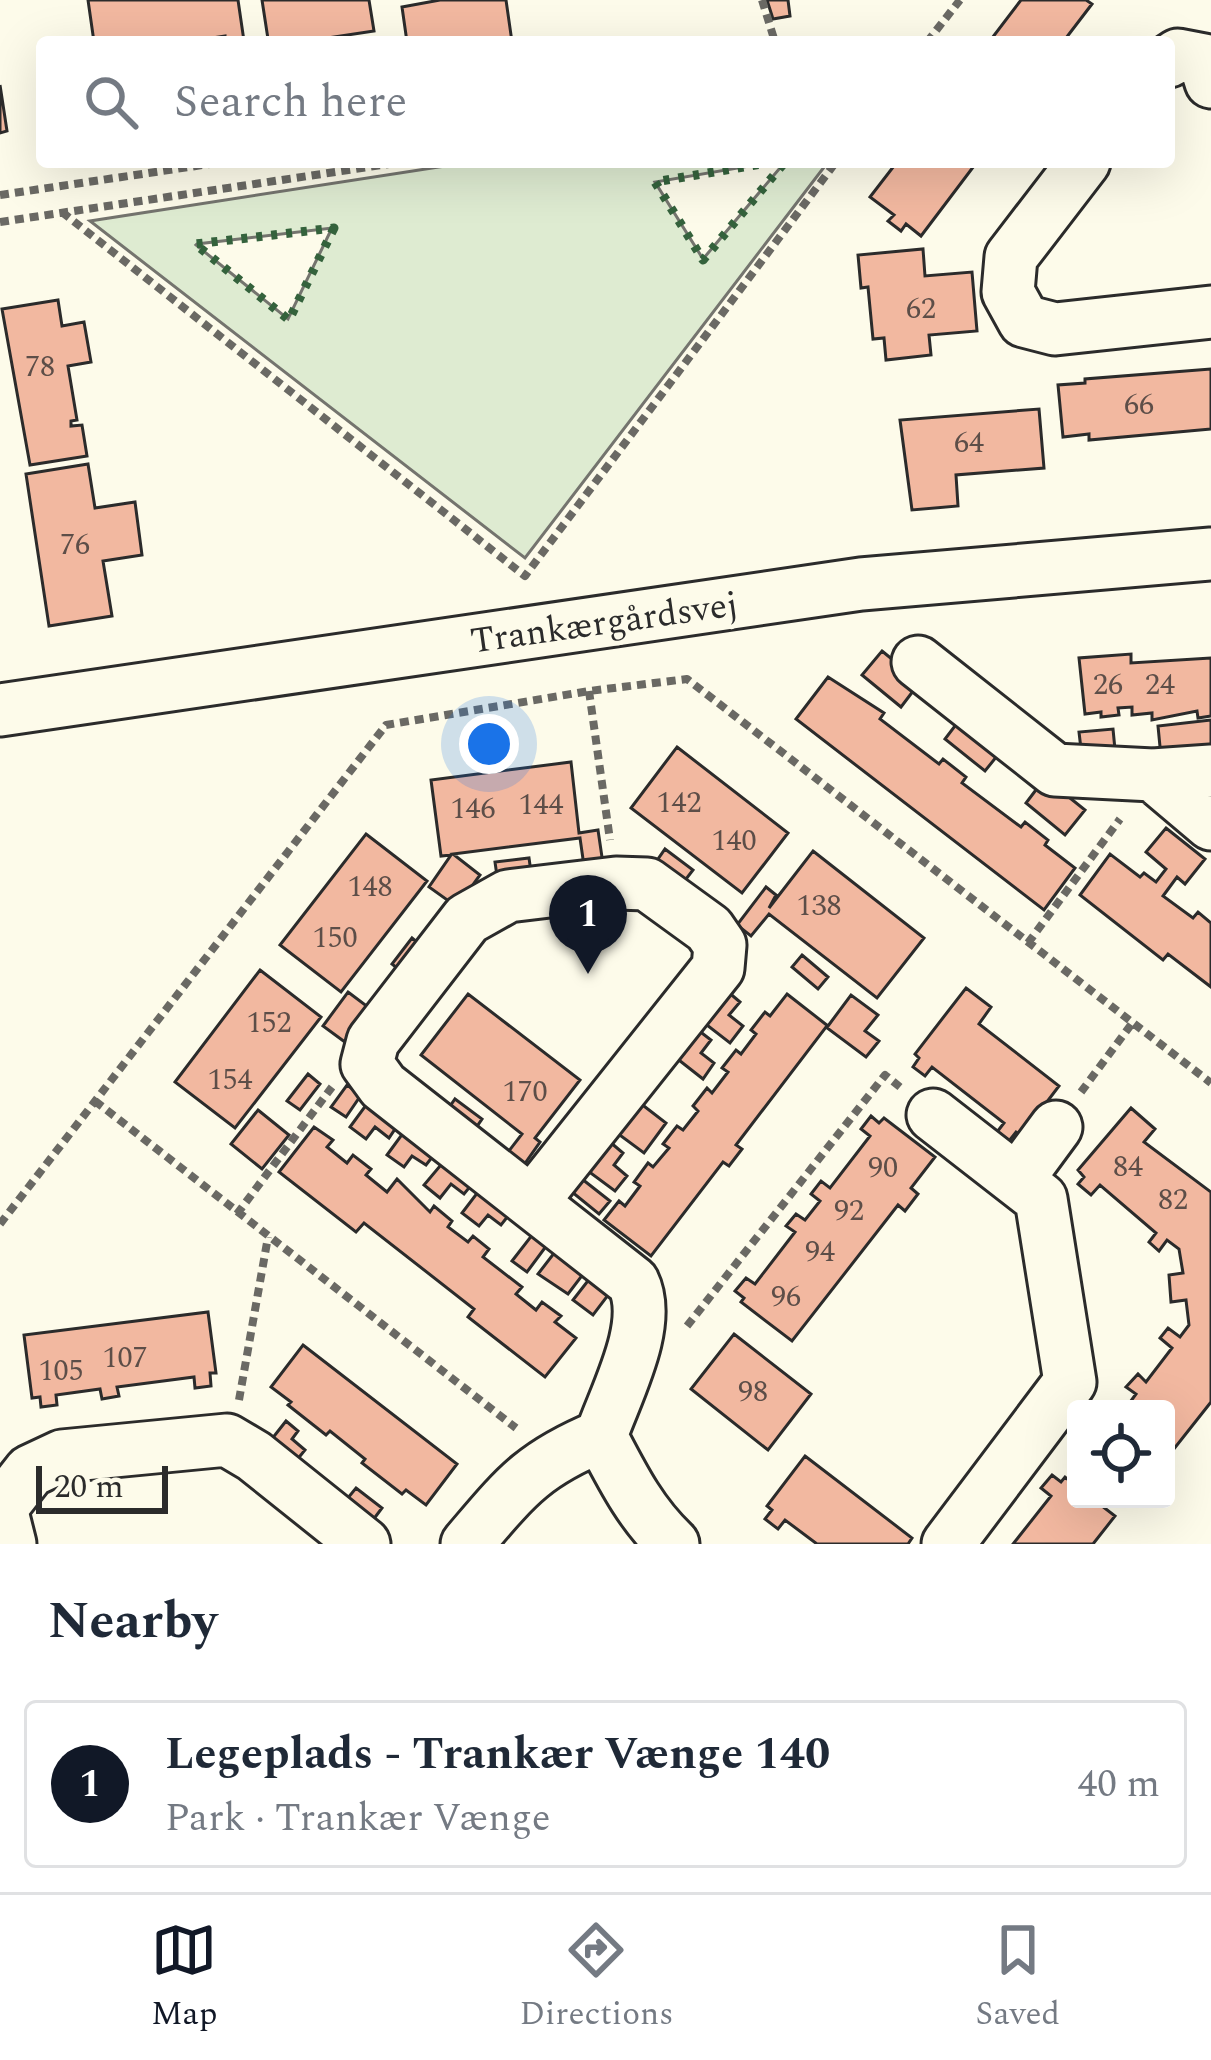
<!DOCTYPE html>
<html lang="en">
<head>
<meta charset="utf-8">
<style>
  :root { --surface:#fff; --page:#f2f2f3; --text:#1f2937; --muted:#747a83; --line:#e0e1e3; --accent:#111827 }
  body { margin:0; font-family:Spectral,serif; background:var(--page); color:var(--text) }
  .controls { position:absolute; right:36px; bottom:36px; display:grid; overflow:hidden; border-radius:12px; box-shadow:0 12px 48px #0002 }
  .controls button { width:108px; height:108px; display:grid; place-items:center; padding:0; border:0; border-bottom:3px solid var(--line); background:var(--surface); color:var(--text); font:60px sans-serif }
  .scale { position:absolute; left:36px; bottom:30px; width:132px; box-sizing:border-box; padding-left:12px; border:6px solid #2b2b2b; border-top:0; font-size:33px; line-height:42px; white-space:nowrap; color:#2b2b2b; -webkit-text-stroke:9px #fdfbea; paint-order:stroke }
  .you { position:absolute; left:489px; top:744px; width:42px; height:42px; margin:-30px; border:9px solid #fff; border-radius:50%; background:#1a73e8; box-shadow:0 0 0 18px #1a73e833 }
  .badge { display:grid; place-items:center; width:78px; height:78px; border-radius:50%; background:var(--accent); color:#fff; font-size:39px; font-weight:700 }
  .pin { position:absolute; translate:-50% -99px; filter:drop-shadow(0 3px 6px #0008) }
  .pin::after { content:''; position:absolute; top:63px; width:42px; height:36px; background:inherit; clip-path:polygon(0 0,100% 0,50% 100%) }
  .list { margin:0; padding:0; list-style:none }
  h2 { display:flex; justify-content:space-between; align-items:center; height:156px; margin:0; padding:0 48px; font-size:51px }
  h2 small { font-size:39px; font-weight:400; color:var(--muted) }
  .list li { display:grid; grid-template-columns:78px 1fr auto; gap:36px; align-items:center; box-sizing:border-box; height:168px; margin:0 24px 24px; padding:0 24px; border:3px solid var(--line); border-radius:12px }
  .list b { display:block; font-size:45px; white-space:nowrap }
  .list p { margin:0; font-size:39px; white-space:nowrap; color:var(--muted) }
  .list em { font-size:39px; font-style:normal; color:var(--muted) }
  .icon { flex:none; width:66px; height:66px; fill:none; stroke:currentColor; stroke-width:2; stroke-linecap:round; stroke-linejoin:round }
  .map { position:relative; flex:none; width:1211px; height:1544px; overflow:hidden }
  .search { position:absolute; background:var(--surface); box-shadow:0 12px 48px #0002; left:36px; right:36px; top:36px; height:132px; display:flex; align-items:center; gap:30px; box-sizing:border-box; padding:0 42px; border-radius:12px; color:var(--muted); font-size:45px }
  .sheet { height:348px; background:var(--surface) }
  nav { display:flex; justify-content:space-around; align-items:center; box-sizing:border-box; height:168px; border-top:3px solid var(--line); background:var(--surface); font-size:33px; color:var(--muted) }
  nav a { display:grid; justify-items:center; gap:6px }
  nav .on { color:var(--accent) }
  .map>svg:first-child { display:block }
  .green { fill:#deebd1; stroke:#74746e; stroke-width:3; fill-rule:evenodd }
  .building { fill:#f2b8a0; stroke:#2b2b2b; stroke-width:3 }
  .lines { fill:none; stroke-linecap:round; stroke-linejoin:round }
  .minor-casing { stroke:#2b2b2b; stroke-width:57 }
  .path { stroke:#6a6964; stroke-width:8; stroke-dasharray:9 6; stroke-linecap:butt }
  .minor { stroke:#fdfbea; stroke-width:51 }
  .hedge { stroke:#34623c; stroke-width:9; stroke-dasharray:6 9; stroke-linecap:butt }
  .labels { text-anchor:middle; stroke-width:9; stroke-linejoin:round; paint-order:stroke }
  .number-label { font-size:30px; fill:#5d4e48 }
  .street-label { font-size:36px; fill:#2b2b2b; stroke:#fdfbea }
</style>
</head>
<body>
<div class="map">
<svg width="1211" height="1544" viewBox="0 0 1211 1544">
  <rect width="100%" height="100%" fill="#fdfbea"/>
  <path class="green" d="M 471,162 L 773,162 L 655,182 L 703,259 L 785,162 L 828,162 L 525,558 L 90,221 ZM 332,228 L 288,319 L 196,245 L 197,244 Z"/>
  <path class="building" d="M 88,0 L 238,0 L 244,41 L 225,42 L 225,36 L 187,42 L 94,42 Z
    M 262,0 L 369,0 L 374,31 L 301,42 L 251,42 L 268,39 Z
    M 506,0 L 512,42 L 407,42 L 402,7 L 440,0 Z
    M 767,0 L 788,0 L 790,16 L 773,19 Z
    M 1021,0 L 1086,0 L 1092,4 L 1063,42 L 989,42 Z
    M 0,85 L 7,131 L 0,133 Z
    M 897,162 L 977,162 L 921,236 L 906,224 L 901,231 L 888,221 L 894,215 L 870,197 Z
    M 923,249 L 925,276 L 972,272 L 977,331 L 929,335 L 931,355 L 886,360 L 884,338 L 873,339 L 868,287 L 861,288 L 858,255 Z
    M 58,300 L 62,326 L 84,322 L 91,362 L 68,366 L 77,420 L 71,421 L 71,426 L 82,425 L 87,456 L 30,465 L 2,309 Z
    M 1211,369 L 1211,429 L 1089,440 L 1089,434 L 1063,437 L 1058,385 L 1085,383 L 1085,379 Z
    M 1039,409 L 1044,468 L 956,475 L 958,506 L 912,510 L 900,420 Z
    M 88,464 L 95,508 L 135,502 L 142,555 L 103,561 L 112,616 L 49,626 L 26,474 Z
    M 882,651 L 920,682 L 901,707 L 862,675 Z
    M 1131,654 L 1131,663 L 1211,658 L 1211,716 L 1198,718 L 1197,711 L 1152,720 L 1152,713 L 1132,715 L 1132,707 L 1118,708 L 1119,715 L 1101,717 L 1101,712 L 1085,714 L 1079,658 Z
    M 828,677 L 884,713 L 880,719 L 939,764 L 943,759 L 966,777 L 962,783 L 1021,827 L 1025,822 L 1048,840 L 1045,845 L 1075,868 L 1044,910 L 796,719 Z
    M 964,714 L 1005,746 L 985,771 L 945,739 Z
    M 1211,720 L 1211,752 L 1161,757 L 1158,726 Z
    M 1113,729 L 1116,760 L 1081,749 L 1079,732 Z
    M 677,747 L 788,833 L 742,893 L 631,808 Z
    M 571,762 L 579,833 L 598,830 L 603,864 L 584,866 L 580,838 L 453,854 L 480,875 L 457,907 L 429,887 L 451,855 L 441,856 L 431,780 Z
    M 1045,778 L 1085,810 L 1065,835 L 1026,803 Z
    M 1166,828 L 1205,859 L 1185,884 L 1177,877 L 1163,896 L 1193,918 L 1198,912 L 1211,923 L 1211,987 L 1168,954 L 1163,960 L 1080,895 L 1110,854 L 1140,877 L 1144,873 L 1156,882 L 1166,869 L 1146,852 Z
    M 366,834 L 427,881 L 341,992 L 280,945 Z
    M 665,849 L 693,870 L 683,883 L 656,862 Z
    M 813,851 L 924,938 L 877,998 L 769,914 L 751,936 L 737,925 L 766,887 L 776,895 L 769,908 Z
    M 529,858 L 531,872 L 497,876 L 495,862 Z
    M 412,938 L 423,947 L 403,973 L 392,964 Z
    M 802,955 L 828,977 L 818,989 L 792,967 Z
    M 260,970 L 321,1017 L 235,1128 L 175,1082 Z
    M 966,988 L 991,1007 L 979,1024 L 1059,1086 L 1021,1136 L 1016,1132 L 1009,1141 L 997,1132 L 1004,1123 L 932,1067 L 925,1076 L 913,1067 L 919,1058 L 915,1054 Z
    M 727,991 L 740,1002 L 729,1015 L 743,1026 L 730,1043 L 703,1022 Z
    M 348,992 L 372,1010 L 349,1045 L 323,1026 Z
    M 468,994 L 580,1080 L 535,1138 L 540,1142 L 521,1169 L 505,1156 L 522,1134 L 421,1055 Z
    M 787,994 L 828,1026 L 851,995 L 878,1015 L 865,1031 L 879,1041 L 866,1057 L 826,1027 L 736,1145 L 742,1149 L 729,1166 L 723,1162 L 651,1256 L 604,1220 L 619,1201 L 625,1206 L 640,1186 L 634,1182 L 648,1163 L 653,1167 L 669,1148 L 663,1144 L 677,1126 L 683,1130 L 698,1111 L 693,1106 L 707,1088 L 712,1093 L 728,1072 L 722,1068 L 736,1050 L 741,1054 L 756,1034 L 751,1030 L 765,1012 L 770,1016 Z
    M 698,1030 L 711,1040 L 701,1053 L 714,1063 L 703,1079 L 675,1057 Z
    M 308,1074 L 320,1084 L 300,1110 L 287,1101 Z
    M 347,1085 L 361,1095 L 346,1117 L 331,1107 Z
    M 455,1099 L 482,1119 L 473,1132 L 446,1112 Z
    M 369,1101 L 399,1123 L 389,1138 L 375,1127 L 366,1139 L 350,1127 Z
    M 640,1103 L 666,1123 L 644,1153 L 617,1133 Z
    M 1131,1108 L 1155,1129 L 1144,1142 L 1211,1192 L 1211,1402 L 1166,1459 L 1166,1409 L 1125,1409 L 1136,1394 L 1126,1387 L 1138,1374 L 1146,1382 L 1172,1348 L 1160,1338 L 1168,1328 L 1180,1337 L 1189,1325 L 1186,1300 L 1171,1302 L 1169,1275 L 1183,1273 L 1179,1249 L 1167,1240 L 1159,1251 L 1149,1242 L 1156,1233 L 1100,1185 L 1091,1195 L 1078,1184 L 1084,1177 L 1078,1170 Z
    M 258,1110 L 289,1135 L 262,1169 L 231,1144 Z
    M 871,1116 L 879,1123 L 884,1118 L 935,1157 L 911,1188 L 918,1194 L 905,1211 L 898,1205 L 792,1341 L 741,1302 L 744,1298 L 735,1291 L 746,1278 L 755,1284 L 795,1232 L 786,1226 L 796,1214 L 805,1220 L 820,1201 L 811,1194 L 821,1181 L 830,1188 L 870,1136 L 861,1129 Z
    M 314,1127 L 333,1140 L 327,1147 L 347,1163 L 353,1155 L 371,1169 L 366,1175 L 387,1192 L 397,1179 L 430,1212 L 434,1206 L 452,1221 L 448,1227 L 468,1242 L 473,1236 L 489,1249 L 483,1257 L 522,1287 L 516,1294 L 536,1310 L 542,1302 L 561,1316 L 555,1322 L 576,1338 L 545,1377 L 468,1317 L 474,1309 L 364,1223 L 356,1232 L 279,1172 Z
    M 406,1129 L 437,1151 L 426,1165 L 412,1156 L 404,1167 L 387,1155 Z
    M 610,1142 L 623,1153 L 614,1165 L 627,1176 L 615,1191 L 588,1171 Z
    M 445,1160 L 473,1183 L 464,1194 L 451,1184 L 440,1198 L 424,1185 Z
    M 582,1179 L 610,1201 L 599,1214 L 572,1192 Z
    M 481,1188 L 512,1211 L 501,1225 L 488,1215 L 479,1226 L 462,1213 Z
    M 536,1230 L 550,1241 L 527,1272 L 512,1261 Z
    M 558,1248 L 587,1269 L 568,1294 L 538,1274 Z
    M 594,1273 L 612,1290 L 593,1315 L 573,1300 Z
    M 208,1312 L 216,1373 L 210,1373 L 211,1386 L 195,1388 L 194,1377 L 117,1387 L 119,1396 L 102,1399 L 100,1389 L 56,1395 L 57,1405 L 41,1407 L 40,1397 L 32,1398 L 24,1335 Z
    M 734,1334 L 811,1394 L 768,1450 L 691,1389 Z
    M 303,1345 L 457,1464 L 426,1505 L 406,1490 L 402,1494 L 362,1463 L 365,1459 L 330,1431 L 326,1435 L 288,1405 L 291,1402 L 271,1387 Z
    M 286,1421 L 298,1431 L 292,1439 L 305,1450 L 296,1461 L 271,1440 Z
    M 805,1456 L 912,1538 L 908,1544 L 817,1544 L 785,1520 L 778,1529 L 765,1519 L 772,1510 L 767,1506 Z
    M 1052,1475 L 1061,1482 L 1065,1477 L 1076,1486 L 1076,1499 L 1093,1499 L 1115,1516 L 1093,1544 L 1013,1544 L 1051,1496 L 1041,1488 Z
    M 356,1488 L 382,1508 L 373,1520 L 347,1499 Z"/>
  <g class="lines">
    <defs>
      <path id="minor" d="M 1169,61 L 1178,55 L 1204,60 L 1211,82
        M 1084,162 L 1011,257 L 1008,292 L 1024,321 L 1055,329 L 1211,312
        M 918,662 L 1055,770 L 1153,775
        M 0,710 L 861,584 L 1211,554
        M 1211,771 L 1153,775 L 1211,824
        M 933,1115 L 1041,1199 L 1070,1382 L 948,1544
        M 1017,1180 L 1056,1127
        M 532,1202 L 718,968 L 720,945 L 709,929 L 647,884 L 616,883 L 508,896 L 467,919 L 373,1041 L 367,1064 L 383,1086 L 633,1282 C 654,1324 616,1393 601,1436 C 622,1476 640,1513 673,1544
        M 10,1544 L 1,1508 L 30,1471 L 62,1456 L 227,1440 L 254,1456 L 364,1544
        M 467,1544 C 515,1488 531,1465 601,1436"/>
    </defs>
    <use href="#minor" class="minor-casing"/>
    <path class="path" d="M 762,0 L 775,42
      M 927,42 L 960,0
      M 0,195 L 223,162
      M 62,212 L 525,576 L 836,162
      M 0,222 L 402,162
      M 589,691 L 610,840
      M 1028,943 L 1120,819
      M 1081,1092 L 1133,1022
      M 95,1101 L 516,1428
      M 237,1214 L 332,1087
      M 0,1224 L 386,725 L 589,691 L 687,679 L 1211,1083
      M 687,1326 L 885,1075 L 900,1087
      M 239,1400 L 268,1237"/>
    <use href="#minor" class="minor"/>
    <path class="hedge" d="M 773,162 L 655,182 L 703,260 L 785,162
      M 334,228 L 289,320 L 195,244 Z"/>
  </g>
  <g class="labels">
    <g class="number-label">
      <text x="921" y="318">62</text>
      <text x="40" y="376">78</text>
      <text x="1139" y="414">66</text>
      <text x="969" y="452">64</text>
      <text x="75" y="554">76</text>
      <text x="1108" y="694">26</text>
      <text x="1160" y="694">24</text>
      <text x="679" y="812">142</text>
      <text x="541" y="814">144</text>
      <text x="473" y="818">146</text>
      <text x="734" y="850">140</text>
      <text x="370" y="896">148</text>
      <text x="819" y="915">138</text>
      <text x="335" y="947">150</text>
      <text x="269" y="1032">152</text>
      <text x="230" y="1089">154</text>
      <text x="525" y="1101">170</text>
      <text x="1128" y="1176">84</text>
      <text x="883" y="1177">90</text>
      <text x="1173" y="1209">82</text>
      <text x="849" y="1220">92</text>
      <text x="820" y="1261">94</text>
      <text x="786" y="1306">96</text>
      <text x="125" y="1367">107</text>
      <text x="61" y="1380">105</text>
      <text x="753" y="1401">98</text>
    </g>
    <g class="street-label">
      <text transform="translate(604 621) rotate(-8)" y="13">Trankærgårdsvej</text>
    </g>
  </g>
</svg>
<div class="controls">
<button><svg class="icon" aria-label="locate" viewBox="0 0 24 24"><circle cx="12" cy="12" r="6"/><path d="M12 2v4M12 18v4M2 12h4M18 12h4"/></svg></button>
</div>
<div class="scale">20 m</div>
<div class="you"></div>
<div class="pin badge" style="left:588px;top:974px">1</div>
<div class="search"><svg class="icon" aria-label="search" viewBox="0 0 24 24"><circle cx="10" cy="10" r="6"/><path d="M15 15l6 6"/></svg>Search here</div>
</div>
<section class="sheet">
<h2>Nearby<small></small></h2>
<ul class="list">
<li><span class="badge">1</span><div><b>Legeplads - Trankær Vænge 140</b><p>Park · Trankær Vænge</p></div><em>40 m</em></li>
</ul>
</section>
<nav>
<a class="on"><svg class="icon" aria-label="map" viewBox="0 0 24 24"><path d="M3 6l6-2 6 2 6-2v14l-6 2-6-2-6 2zM9 4v14M15 6v14"/></svg>Map</a>
<a><svg class="icon" aria-label="directions" viewBox="0 0 24 24"><path d="M12 3l9 9-9 9-9-9zM9 14v-3h6M13 9l2 2-2 2"/></svg>Directions</a>
<a><svg class="icon" aria-label="saved" viewBox="0 0 24 24"><path d="M7 4h10v16l-5-4-5 4z"/></svg>Saved</a>
</nav>
</body>
</html>
